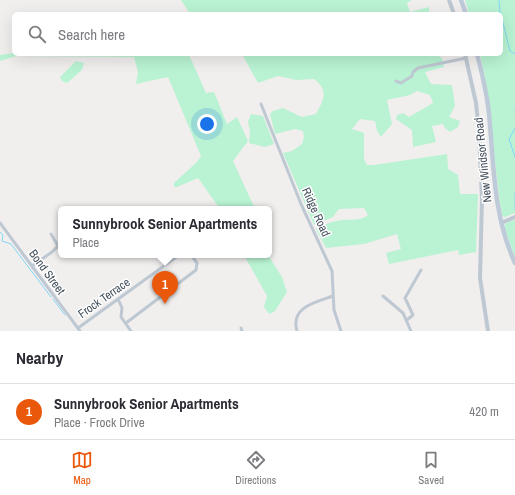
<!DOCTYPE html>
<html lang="en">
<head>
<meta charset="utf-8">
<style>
  :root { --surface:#fff; --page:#f7f7f7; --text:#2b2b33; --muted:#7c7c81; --line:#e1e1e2; --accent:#ea580c }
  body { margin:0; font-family:"Archivo Narrow",sans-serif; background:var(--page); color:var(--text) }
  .you { position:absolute; left:207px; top:124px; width:14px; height:14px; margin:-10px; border:3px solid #fff; border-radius:50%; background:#1a73e8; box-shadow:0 0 0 6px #1a73e833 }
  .badge { display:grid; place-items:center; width:26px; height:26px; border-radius:50%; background:var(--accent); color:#fff; font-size:13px; font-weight:700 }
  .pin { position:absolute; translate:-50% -33px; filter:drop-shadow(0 1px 2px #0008) }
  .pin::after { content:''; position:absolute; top:21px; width:14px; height:12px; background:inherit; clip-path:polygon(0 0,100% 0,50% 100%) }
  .popup { position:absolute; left:58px; top:206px; width:214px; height:52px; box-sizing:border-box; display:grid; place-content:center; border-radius:6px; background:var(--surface); filter:drop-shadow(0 1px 3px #0005); font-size:13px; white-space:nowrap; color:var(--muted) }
  .popup b { font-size:15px; color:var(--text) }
  .popup::after { content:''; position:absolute; left:50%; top:100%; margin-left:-8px; border:8px solid transparent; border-top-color:var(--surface) }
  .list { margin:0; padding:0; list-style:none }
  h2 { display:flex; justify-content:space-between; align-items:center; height:52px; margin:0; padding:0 16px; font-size:17px }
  h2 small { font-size:13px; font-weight:400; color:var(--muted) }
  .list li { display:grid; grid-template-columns:26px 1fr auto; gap:12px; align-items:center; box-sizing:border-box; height:56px; padding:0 16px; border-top:1px solid var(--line) }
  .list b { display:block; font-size:15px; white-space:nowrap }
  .list p { margin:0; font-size:13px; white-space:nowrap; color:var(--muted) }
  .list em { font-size:13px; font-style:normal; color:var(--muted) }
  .icon { flex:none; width:22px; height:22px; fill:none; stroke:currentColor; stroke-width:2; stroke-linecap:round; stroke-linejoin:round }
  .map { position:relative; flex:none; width:515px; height:331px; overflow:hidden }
  .search { position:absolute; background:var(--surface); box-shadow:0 4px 16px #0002; left:12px; right:12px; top:12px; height:44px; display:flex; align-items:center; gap:10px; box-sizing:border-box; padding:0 14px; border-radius:6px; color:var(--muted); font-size:15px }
  .sheet { height:108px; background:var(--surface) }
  nav { display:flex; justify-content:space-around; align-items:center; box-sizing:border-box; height:56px; border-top:1px solid var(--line); background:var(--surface); font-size:11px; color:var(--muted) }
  nav a { display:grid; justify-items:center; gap:2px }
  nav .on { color:var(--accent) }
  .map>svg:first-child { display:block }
  .green { fill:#b9f3d3 }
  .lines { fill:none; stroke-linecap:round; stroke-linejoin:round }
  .stream { stroke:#82d6f4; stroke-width:1 }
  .minor { stroke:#bec8d2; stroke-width:3 }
  .tertiary { stroke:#bec8d2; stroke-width:4 }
  .secondary { stroke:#bfcad9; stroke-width:4.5 }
  .labels { text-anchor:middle; stroke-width:3; stroke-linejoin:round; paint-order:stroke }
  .street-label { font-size:12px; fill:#45515e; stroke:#fff }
</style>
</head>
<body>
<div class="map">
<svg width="515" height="331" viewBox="0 0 515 331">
  <rect width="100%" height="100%" fill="#f1eeee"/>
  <path class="green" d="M 181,0 L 412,0 L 407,3 L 410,12 L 429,7 L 429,14 L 190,14 Z
    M 465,0 L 515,0 L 515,213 L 505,217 L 502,216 C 493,162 493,107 480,54 L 501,54 L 501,14 L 469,14 Z
    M 14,53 L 189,55 L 206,93 L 214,92 L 227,124 L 237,117 L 248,141 L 233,161 L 255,209 L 220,209 L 198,178 L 177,187 L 174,187 L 174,183 L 197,162 L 201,156 L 168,77 L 136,84 L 138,72 L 134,57 L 16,56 L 0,61 L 0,55 Z
    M 242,54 L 435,54 L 442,58 L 444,67 L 425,72 L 431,84 L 452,85 L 455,106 L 449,117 L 460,121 L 458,127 L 450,132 L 445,128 L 443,124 L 432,126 L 436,142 L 413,147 L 412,130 L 396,119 L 397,115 L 403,113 L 409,117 L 433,103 L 430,95 L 417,91 L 410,95 L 387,100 L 392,124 L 381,137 L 377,131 L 375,121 L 360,119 L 352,129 L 364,133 L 364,159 L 367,165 L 374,165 L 447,154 L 448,169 L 458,175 L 460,194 L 478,194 L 476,252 L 459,255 L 458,250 L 389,264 L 386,253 L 401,249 L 397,234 L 364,244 L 326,248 L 316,229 C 325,224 333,221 343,220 C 353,219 360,221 368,215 L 364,208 L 339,209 L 333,217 L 314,225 L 283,153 L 292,151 L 302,144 L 304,137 L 303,131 L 295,129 L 275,134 L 270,114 L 273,111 L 283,108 L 302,117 L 316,114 C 324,99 329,91 314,79 L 296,80 L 278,76 L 258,83 Z
    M 76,61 L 84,63 L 82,70 L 67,83 L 62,81 L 60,77 Z
    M 251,114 L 263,116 L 274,144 L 265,147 L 249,143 L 250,131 L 248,122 Z
    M 515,220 L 515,257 L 504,227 L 506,223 Z
    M 244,255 L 268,255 L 282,277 L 287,292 L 275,311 L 269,314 L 264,307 L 267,296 Z"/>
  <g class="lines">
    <path class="stream" d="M 499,0 L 500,13
      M 501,15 L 510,51 L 515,54
      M 515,111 L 515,112
      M 515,128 L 509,139 L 515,157
      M 515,210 L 515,193
      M 0,232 L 3,235 L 2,241 L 11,244 L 51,297
      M 53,299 L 65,315"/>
    <path class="minor" d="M 396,81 L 401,83 L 412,76 L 413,72 L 418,68 L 466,58
      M 261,104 L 301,204 L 332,271 L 334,310 L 341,331
      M 0,223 L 80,331
      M 32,266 L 52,252 L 58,246 L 51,234
      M 383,296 L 403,313 L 411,331
      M 118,299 L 122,308 L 121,317 L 131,331
      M 407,320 L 413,315 L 405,298 L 421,270
      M 126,323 L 196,270 L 197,263 L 191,255
      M 78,328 L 179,255
      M 241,328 L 242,331
      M 297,331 C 290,307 316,302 333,296"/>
    <path class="tertiary" d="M 449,0 L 454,14
      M 465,54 L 476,103 L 479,132 L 482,199 L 480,278 L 488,331
      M 501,223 L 515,217"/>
    <path class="secondary" d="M 461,0 L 466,14
      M 477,54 C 482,73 487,94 489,114 C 494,165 493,215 515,263"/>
  </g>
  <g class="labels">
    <g class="street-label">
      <text transform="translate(483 160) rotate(-96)" y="4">New Windsor Road</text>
      <text transform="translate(316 212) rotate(66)" y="4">Ridge Road</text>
      <text transform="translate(47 272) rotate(54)" y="4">Bond Street</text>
      <text transform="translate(104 298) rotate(-35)" y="4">Frock Terrace</text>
    </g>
  </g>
</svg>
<div class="you"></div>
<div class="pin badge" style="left:165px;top:304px">1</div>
<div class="popup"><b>Sunnybrook Senior Apartments</b>Place</div>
<div class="search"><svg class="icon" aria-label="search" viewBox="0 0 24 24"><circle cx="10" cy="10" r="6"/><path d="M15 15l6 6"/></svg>Search here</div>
</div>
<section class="sheet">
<h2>Nearby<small></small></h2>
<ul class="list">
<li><span class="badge">1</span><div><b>Sunnybrook Senior Apartments</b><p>Place · Frock Drive</p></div><em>420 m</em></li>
</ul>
</section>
<nav>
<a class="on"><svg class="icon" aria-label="map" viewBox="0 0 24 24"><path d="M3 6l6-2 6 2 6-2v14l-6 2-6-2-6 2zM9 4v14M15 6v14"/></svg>Map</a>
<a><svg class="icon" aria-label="directions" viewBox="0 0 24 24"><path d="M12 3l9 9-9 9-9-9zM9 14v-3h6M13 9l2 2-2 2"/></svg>Directions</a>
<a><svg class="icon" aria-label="saved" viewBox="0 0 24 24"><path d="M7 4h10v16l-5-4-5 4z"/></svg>Saved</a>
</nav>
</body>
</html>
